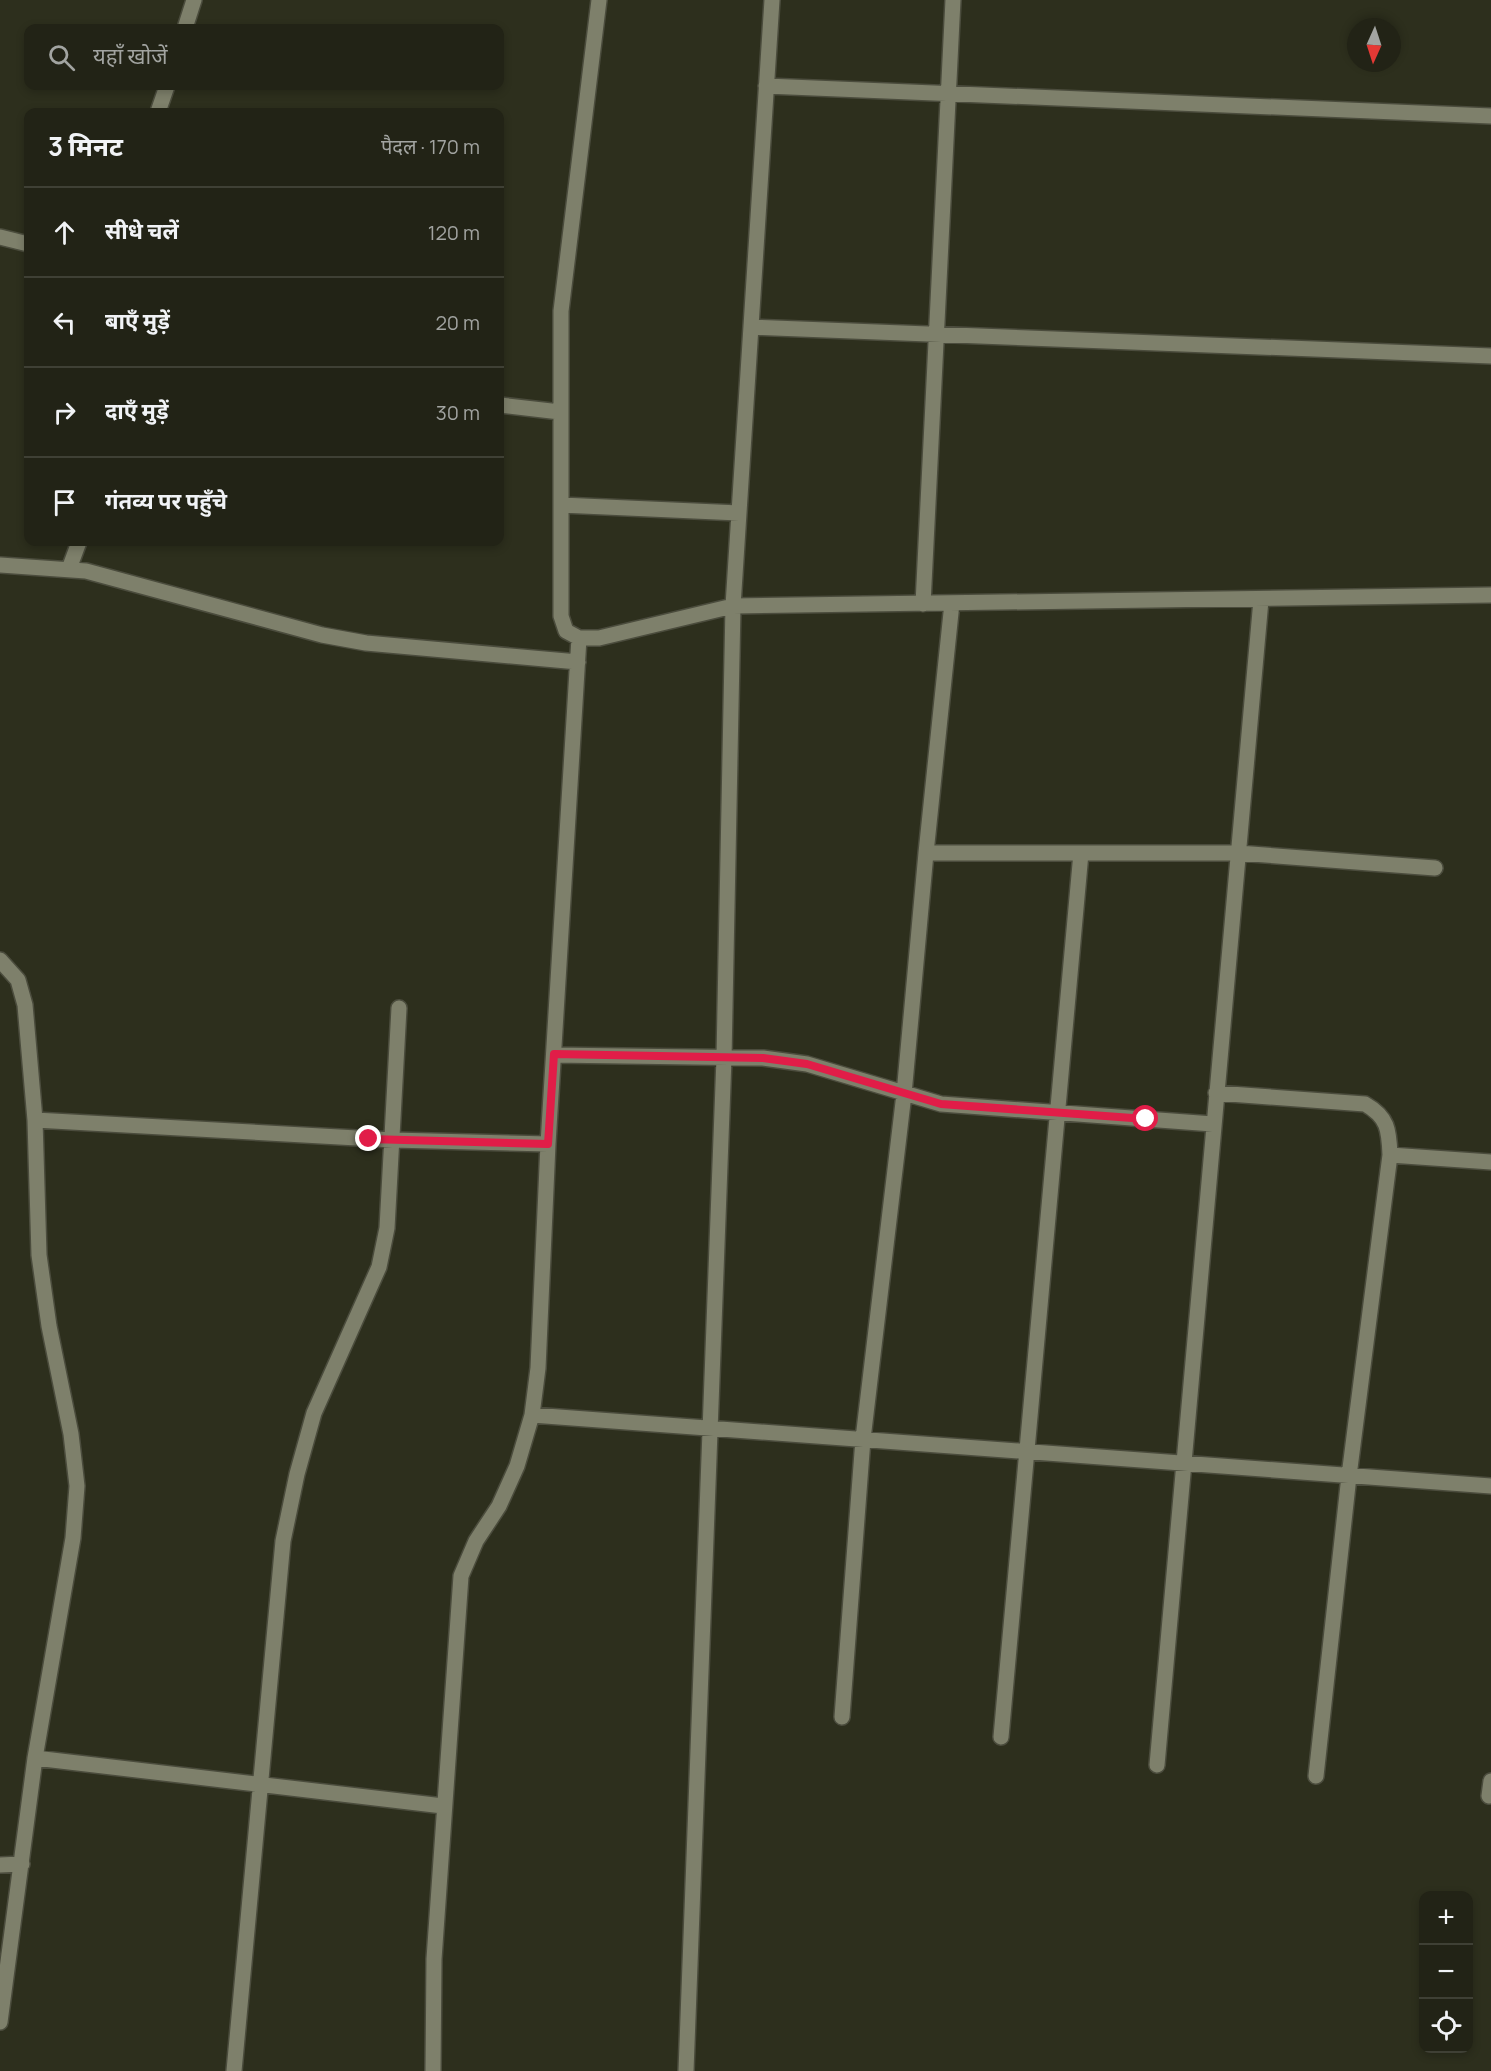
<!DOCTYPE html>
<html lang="hi">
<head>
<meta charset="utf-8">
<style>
  :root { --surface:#222316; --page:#2e2f23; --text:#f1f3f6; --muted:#a2a4a1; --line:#3f4035 }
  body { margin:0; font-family:Manrope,"Noto Sans Devanagari",sans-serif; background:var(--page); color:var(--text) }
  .controls { position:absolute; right:18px; bottom:18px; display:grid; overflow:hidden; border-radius:12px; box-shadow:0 3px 9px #0003 }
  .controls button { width:54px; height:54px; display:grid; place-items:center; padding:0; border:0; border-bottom:2px solid var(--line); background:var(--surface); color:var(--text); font:30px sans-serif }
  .compass { position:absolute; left:1347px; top:18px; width:54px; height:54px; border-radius:50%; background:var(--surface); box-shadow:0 3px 9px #0003; rotate:183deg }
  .stop { position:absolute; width:18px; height:18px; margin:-14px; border:4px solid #e11d48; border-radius:50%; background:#fff }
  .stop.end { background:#e11d48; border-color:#fff; box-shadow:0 2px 6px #0008 }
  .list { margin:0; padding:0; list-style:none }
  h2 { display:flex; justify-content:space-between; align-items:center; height:78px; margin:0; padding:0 24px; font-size:26px }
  h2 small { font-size:20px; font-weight:400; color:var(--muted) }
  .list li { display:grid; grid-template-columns:39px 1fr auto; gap:18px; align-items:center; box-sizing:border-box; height:90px; padding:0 24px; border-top:2px solid var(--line) }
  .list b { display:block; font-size:22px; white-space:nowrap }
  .list em { font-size:20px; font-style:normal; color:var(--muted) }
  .icon { flex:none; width:33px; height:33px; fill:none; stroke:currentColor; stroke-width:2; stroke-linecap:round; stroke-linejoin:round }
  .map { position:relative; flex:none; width:1491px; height:2071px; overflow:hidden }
  .search { position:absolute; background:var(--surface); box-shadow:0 3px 9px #0003; left:24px; top:24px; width:480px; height:66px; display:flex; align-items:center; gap:15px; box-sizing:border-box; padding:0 21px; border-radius:12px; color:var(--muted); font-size:22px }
  .panel { position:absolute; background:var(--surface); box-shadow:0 3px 9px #0003; left:24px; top:108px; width:480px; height:438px; border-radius:12px }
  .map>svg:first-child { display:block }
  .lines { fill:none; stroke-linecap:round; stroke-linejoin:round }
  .minor-casing { stroke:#4b4c3d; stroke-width:18 }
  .minor { stroke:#7e806b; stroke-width:15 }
  .route { stroke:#e11d48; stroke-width:8 }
</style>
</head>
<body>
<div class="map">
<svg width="1491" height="2071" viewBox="0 0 1491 2071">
  <rect width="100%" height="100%" fill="#2d2f1d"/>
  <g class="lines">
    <defs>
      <path id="minor" d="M 599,0 L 561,311 L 561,616 L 566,631 L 579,638 L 599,638 L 733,606 L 772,0
        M 185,28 L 194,0
        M 766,86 L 1491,116
        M 158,112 L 167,86
        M 0,237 L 28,244
        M 751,327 L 1491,356
        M 500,405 L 560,412
        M 561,505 L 739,513
        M 0,565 L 86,571 L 322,635 L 366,643 L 578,662
        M 69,569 L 79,542
        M 923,604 L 953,0
        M 926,853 L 1238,853 L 1435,868
        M 0,960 L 18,980 L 25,1005 L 35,1120 L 39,1255 L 49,1326 L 71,1434 L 77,1486 L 73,1538 L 35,1758 L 0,2022
        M 554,1055 L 763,1058 L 807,1064 L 941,1104 L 1213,1124
        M 1216,1093 L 1365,1104 C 1388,1117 1389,1130 1390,1155 L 1349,1476 L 1316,1776
        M 35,1120 L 393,1140 L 548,1144
        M 1390,1155 L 1491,1162
        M 532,1415 L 1491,1486
        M 842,1717 L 863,1439 L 904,1094 L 926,853 L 952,603
        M 1001,1737 L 1081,853
        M 35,1758 L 443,1806
        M 1157,1765 L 1261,600
        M 1489,1796 L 1491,1781
        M 0,1865 L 22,1864
        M 234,2071 L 283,1541 L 297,1474 L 314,1413 L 379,1267 L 387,1228 L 399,1008
        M 433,2071 L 434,1959 L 461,1576 L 476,1541 L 499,1506 L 517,1466 L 532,1415 L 538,1368 L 548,1144 L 579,638
        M 686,2071 L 724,1058 L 733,606 L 1491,595"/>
    </defs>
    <use href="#minor" class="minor-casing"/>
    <use href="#minor" class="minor"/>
  </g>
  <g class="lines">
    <path class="route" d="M 369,1139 L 548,1144 L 554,1054 L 763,1058 L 807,1064 L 941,1104 L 1146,1119"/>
  </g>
</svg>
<div class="controls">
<button>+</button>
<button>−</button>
<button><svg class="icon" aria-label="locate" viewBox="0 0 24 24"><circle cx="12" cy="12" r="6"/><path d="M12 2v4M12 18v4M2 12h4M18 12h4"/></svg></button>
</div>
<svg class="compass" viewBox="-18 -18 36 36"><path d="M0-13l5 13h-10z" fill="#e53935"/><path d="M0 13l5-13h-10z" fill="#a2a4a1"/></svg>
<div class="stop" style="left:1146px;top:1119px"></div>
<div class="stop end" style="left:369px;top:1139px"></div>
<div class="search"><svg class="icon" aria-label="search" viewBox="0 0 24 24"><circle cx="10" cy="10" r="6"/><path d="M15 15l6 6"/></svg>यहाँ खोजें</div>
<section class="panel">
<h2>3 मिनट<small>पैदल · 170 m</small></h2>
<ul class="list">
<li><svg class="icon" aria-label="ahead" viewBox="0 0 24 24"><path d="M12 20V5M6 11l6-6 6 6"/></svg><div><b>सीधे चलें</b></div><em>120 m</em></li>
<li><svg class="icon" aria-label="left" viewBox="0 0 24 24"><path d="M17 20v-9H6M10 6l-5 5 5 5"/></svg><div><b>बाएँ मुड़ें</b></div><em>20 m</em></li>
<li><svg class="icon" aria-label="right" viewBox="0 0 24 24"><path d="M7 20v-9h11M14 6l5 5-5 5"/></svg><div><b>दाएँ मुड़ें</b></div><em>30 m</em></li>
<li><svg class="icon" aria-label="arrive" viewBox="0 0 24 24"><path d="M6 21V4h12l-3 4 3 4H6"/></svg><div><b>गंतव्य पर पहुँचे</b></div></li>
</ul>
</section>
</div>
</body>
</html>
